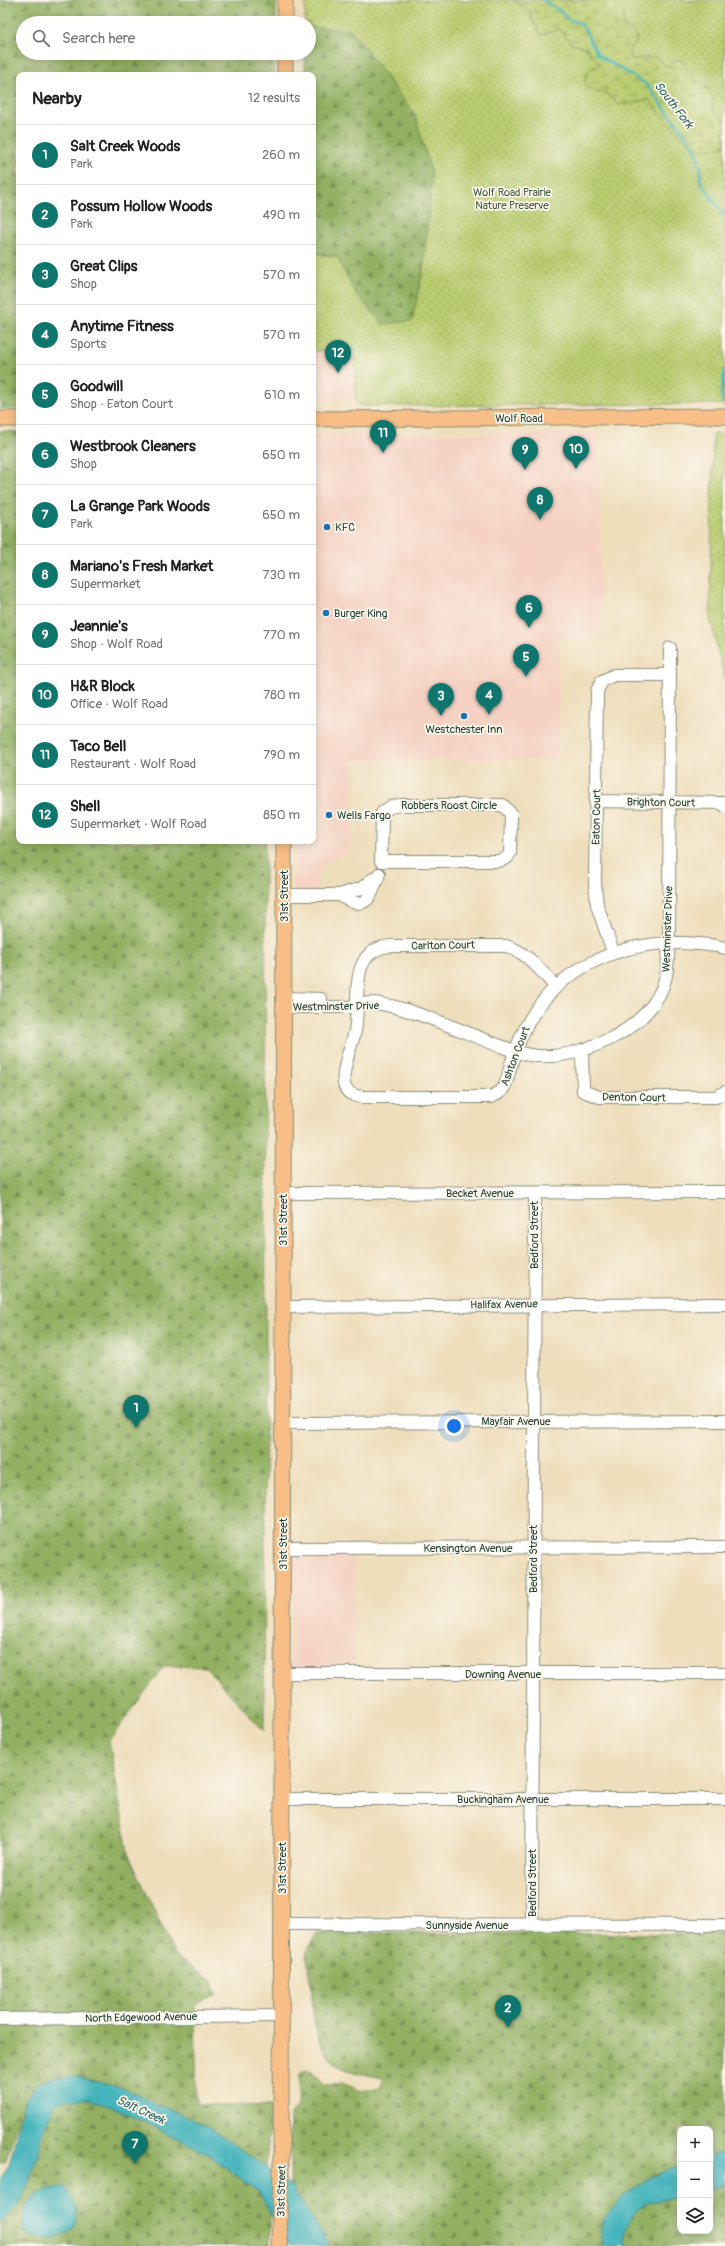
<!DOCTYPE html>
<html lang="en">
<head>
<meta charset="utf-8">
<style>
  :root { --surface:#fff; --page:#f6f6f6; --text:#202124; --muted:#757577; --line:#e0e0e0; --accent:#0f766e }
  body { margin:0; font-family:Pangolin,sans-serif; background:var(--page); color:var(--text) }
  .controls { position:absolute; right:12px; bottom:12px; display:grid; overflow:hidden; border-radius:8px; box-shadow:0 2px 10px #0003 }
  .controls button { width:36px; height:36px; display:grid; place-items:center; padding:0; border:0; border-bottom:1px solid var(--line); background:var(--surface); color:var(--text); font:20px sans-serif }
  .you { position:absolute; left:454px; top:1426px; width:14px; height:14px; margin:-10px; border:3px solid #fff; border-radius:50%; background:#1a73e8; box-shadow:0 0 0 6px #1a73e833 }
  .badge { display:grid; place-items:center; width:26px; height:26px; border-radius:50%; background:var(--accent); color:#fff; font-size:13px; font-weight:700 }
  .pin { position:absolute; translate:-50% -33px; filter:drop-shadow(0 1px 2px #0008) }
  .pin::after { content:''; position:absolute; top:21px; width:14px; height:12px; background:inherit; clip-path:polygon(0 0,100% 0,50% 100%) }
  .list { margin:0; padding:0; list-style:none }
  h2 { display:flex; justify-content:space-between; align-items:center; height:52px; margin:0; padding:0 16px; font-size:17px }
  h2 small { font-size:13px; font-weight:400; color:var(--muted) }
  .list li { display:grid; grid-template-columns:26px 1fr auto; gap:12px; align-items:center; box-sizing:border-box; height:60px; padding:0 16px; border-top:1px solid var(--line) }
  .list b { display:block; font-size:15px; white-space:nowrap }
  .list p { margin:0; font-size:13px; white-space:nowrap; color:var(--muted) }
  .list em { font-size:13px; font-style:normal; color:var(--muted) }
  .icon { flex:none; width:22px; height:22px; fill:none; stroke:currentColor; stroke-width:2; stroke-linecap:round; stroke-linejoin:round }
  .map { position:relative; flex:none; width:725px; height:2246px; overflow:hidden }
  .search { position:absolute; background:var(--surface); box-shadow:0 2px 10px #0003; left:16px; top:16px; width:300px; height:44px; display:flex; align-items:center; gap:10px; box-sizing:border-box; padding:0 14px; border-radius:22px; color:var(--muted); font-size:15px }
  .panel { position:absolute; background:var(--surface); box-shadow:0 2px 10px #0003; left:16px; top:72px; width:300px; height:772px; border-radius:8px }
  .map>svg:first-child { display:block }
  .built { fill:#f5d2c3 }
  .grass { fill:url(#grass-dots); stroke:#6c8452 }
  .forest { fill:url(#forest-firs); stroke:#59764b; fill-rule:evenodd }
  .wetland { fill:url(#wetland-marsh); stroke:#6c8452 }
  .water { fill:#44b4bc; stroke:#327878 }
  .lines { fill:none; stroke-linecap:round; stroke-linejoin:round }
  .stream { stroke:#44b4bc; stroke-width:2.5 }
  .minor-casing { stroke:#878e78; stroke-width:14 }
  .major-casing { stroke:#878e78; stroke-width:17 }
  .minor { stroke:#fff; stroke-width:12 }
  .major { stroke:#f7be87; stroke-width:15 }
  .poi-dot { fill:#1f6fb2; stroke:#fbf7ec; stroke-width:1.5 }
  .labels { text-anchor:middle; stroke-width:3.5; stroke-linejoin:round; paint-order:stroke }
  .park-label { font-size:11px; fill:#3e5a40; stroke:#fbf7ec }
  .street-label { font-size:11px; fill:#1f3d34; stroke:#fbf7ec }
  .poi-label { font-size:11px; fill:#1f3d34; stroke:#fbf7ec; text-anchor:start }
  .water-label { font-size:12px; font-style:italic; fill:#2a615d; stroke:#fbf7ec }
</style>
</head>
<body>
<div class="map">
<svg width="725" height="2246" viewBox="0 0 725 2246">
  <defs>
    <pattern id="grass-dots" width="8" height="8" patternUnits="userSpaceOnUse"><rect width="8" height="8" fill="#bacc6f"/><path d="M2 2h.1M6 6h.1" fill="none" stroke="#97a75c" stroke-width="1.8" stroke-linecap="round"/></pattern>
    <pattern id="forest-firs" width="22" height="20" patternUnits="userSpaceOnUse"><rect width="22" height="20" fill="#93b062"/><path d="M5 1l3.5 6h-7zM16 11l3.5 6h-7z" fill="#779052"/></pattern>
    <pattern id="wetland-marsh" width="20" height="14" patternUnits="userSpaceOnUse"><rect width="20" height="14" fill="#bacc6f"/><path d="M1 5h8M5 5V1M11 12h8M15 12V8" fill="none" stroke="#97a75c"/></pattern>
  </defs>
  <rect width="100%" height="100%" fill="#fbf7ec"/>
  <filter id="ink" filterUnits="userSpaceOnUse"><feTurbulence type="fractalNoise" baseFrequency=".025" numOctaves="2"/><feDisplacementMap in="SourceGraphic" scale="8" xChannelSelector="R" yChannelSelector="G"/><feConvolveMatrix kernelMatrix="1 2 1 2 8 2 1 2 1" color-interpolation-filters="sRGB"/></filter>
  <filter id="wash" filterUnits="userSpaceOnUse"><feTurbulence type="fractalNoise" baseFrequency=".012" numOctaves="4" result="noise"/><feDisplacementMap in="SourceGraphic" scale="16" xChannelSelector="R" yChannelSelector="G"/><feGaussianBlur stdDeviation="0.9" result="paint"/><feColorMatrix in="noise" values="0 0 0 0 0 0 0 0 0 0 0 0 0 0 0 0 0 1.4 0 .05"/><feComposite in="paint" operator="in"/></filter>
  <g filter="url(#wash)">
    <rect width="100%" height="100%" fill="#efdebc"/>
    <path class="built" d="M 313,351 L 355,351 L 355,400 L 313,401 Z
      M 598,433 L 601,637 L 559,637 L 558,759 L 353,760 L 353,838 L 351,845 L 342,855 L 326,863 L 320,869 L 317,876 L 316,893 L 293,894 L 293,841 L 313,841 L 313,435 Z
      M 292,1547 L 354,1547 L 354,1675 L 291,1674 Z"/>
    <path class="grass" d="M 305,0 L 725,0 L 725,404 L 359,406 L 355,400 L 355,351 L 313,351 L 313,75 L 309,53 L 309,23 L 305,23 Z
      M 713,434 L 725,434 L 725,679 L 710,619 Z"/>
    <path class="forest" d="M 0,0 L 276,0 L 276,23 L 23,23 L 23,53 L 276,53 L 275,75 L 19,75 L 19,409 L 0,409 Z
      M 309,27 L 351,30 L 415,115 L 432,175 L 423,271 L 412,321 L 383,324 L 357,295 L 337,257 L 313,253 L 313,75 L 305,75 L 305,53 L 309,53 Z
      M 0,431 L 19,432 L 19,841 L 265,841 L 266,1387 L 264,1731 L 205,1667 L 164,1666 L 109,1741 L 128,1852 L 175,1956 L 212,1981 L 217,1994 L 195,2005 L 197,2104 L 271,2106 L 266,2169 L 209,2127 L 125,2089 L 78,2077 L 24,2102 L 5,2163 L 0,2163 Z
      M 316,1933 L 725,1934 L 725,2152 L 710,2156 L 710,2129 L 680,2129 L 680,2164 L 646,2180 L 601,2238 L 603,2246 L 330,2246 L 290,2185 L 290,2114 L 298,2106 L 299,2075 L 305,2070 L 313,2072 L 325,2085 L 342,2083 L 362,2091 L 380,2087 L 384,2079 C 372,2075 355,2074 343,2068 C 311,2051 313,2010 311,1980 C 310,1970 305,1960 308,1950 C 310,1944 314,1939 316,1933 Z
      M 90,2099 L 131,2115 L 205,2152 L 260,2193 L 270,2212 L 270,2246 L 0,2246 L 0,2224 C 14,2210 24,2197 31,2179 C 38,2159 43,2109 62,2100 C 69,2097 82,2099 90,2099 ZM 31,2200 L 59,2237 L 31,2236 C 22,2220 21,2216 31,2200 Z
      M 725,2183 L 725,2246 L 626,2246 C 623,2233 630,2211 643,2205 C 653,2200 669,2199 680,2197 L 680,2231 L 710,2231 L 710,2188 Z"/>
    <path class="wetland" d="M 513,0 L 611,0 L 624,13 L 623,27 L 632,30 L 637,38 L 636,44 L 630,48 L 629,55 L 633,60 L 649,57 L 658,58 L 663,64 L 670,67 L 673,61 L 680,59 L 696,81 L 706,85 L 713,100 L 713,111 L 725,120 L 725,146 C 718,147 706,150 700,149 C 690,147 655,108 649,99 L 629,104 L 619,104 L 605,92 L 596,92 L 586,86 C 583,71 589,71 600,64 L 586,48 L 572,44 L 560,29 L 541,35 L 534,24 L 529,10 Z"/>
    <path class="water" d="M 78,2077 L 125,2089 L 209,2127 L 290,2185 L 330,2246 L 290,2246 L 286,2243 L 260,2193 L 205,2152 L 131,2115 L 90,2099 L 63,2100 L 54,2106 L 44,2130 L 31,2179 L 19,2205 L 0,2224 L 0,2180 L 9,2165 L 24,2102 L 37,2083 L 52,2078 Z
      M 725,2152 L 725,2183 L 710,2188 L 710,2156 Z
      M 680,2164 L 680,2197 C 669,2199 653,2200 643,2205 C 630,2211 623,2233 626,2246 L 603,2246 C 602,2240 599,2231 602,2225 C 611,2197 655,2175 680,2164 Z
      M 64,2187 C 74,2195 85,2220 71,2231 C 59,2240 36,2240 24,2232 C 21,2202 35,2189 64,2187 Z"/>
    <g class="lines">
      <path class="stream" d="M 543,0 L 559,10 L 569,20 L 581,23 L 598,55 L 646,84 L 695,147 L 701,171 L 700,181 L 725,216
        M 725,369 L 721,395 L 725,406"/>
    </g>
  </g>
  <g filter="url(#ink)">
    <g class="lines">
      <defs>
        <path id="minor" d="M 597,801 L 723,803 L 725,806
          M 400,805 L 503,805 L 511,814 L 510,853 L 507,858 L 499,861 L 381,861 L 382,813 L 390,807 Z
          M 284,895 L 340,895 L 362,888 L 373,879 L 377,879
          M 340,895 C 368,915 371,894 379,874
          M 613,952 L 597,905 L 595,883 L 597,691 L 602,681 L 614,675 L 670,675
          M 555,986 C 541,971 527,952 506,946 L 392,946 C 346,948 361,1002 355,1031 C 352,1045 341,1070 344,1084 C 346,1093 353,1096 362,1097 L 490,1097 C 496,1095 501,1093 504,1087 C 508,1080 509,1071 511,1064 C 516,1049 521,1035 529,1021 C 560,967 622,941 683,943 C 697,944 711,944 725,948
          M 284,998 L 321,999
          M 284,1007 L 350,1007 C 385,987 488,1048 530,1055 C 557,1060 589,1049 612,1038 C 637,1025 660,1004 666,976 C 668,965 668,954 669,943 L 670,648
          M 582,1050 L 583,1091 L 599,1097 L 716,1097 L 725,1092
          M 283,1193 L 725,1192
          M 283,1307 L 725,1304
          M 283,1423 L 725,1421
          M 283,1548 L 725,1547
          M 282,1673 L 725,1673
          M 282,1799 L 725,1799
          M 282,1924 L 725,1925
          M 532,1925 L 535,1193
          M 0,2019 L 281,2016"/>
        <path id="major" d="M 285,23 L 285,0
          M 285,75 L 285,53
          M 0,419 L 19,419
          M 313,419 L 725,416
          M 279,2246 L 281,2170 L 284,841"/>
      </defs>
      <use href="#minor" class="minor-casing"/>
      <use href="#major" class="major-casing"/>
      <use href="#minor" class="minor"/>
      <use href="#major" class="major"/>
    </g>
  </g>
  <g class="poi-dot">
    <circle cx="327" cy="527" r="4"/>
    <circle cx="326" cy="613" r="4"/>
    <circle cx="464" cy="716" r="4"/>
    <circle cx="329" cy="815" r="4"/>
  </g>
  <g class="labels">
    <g class="park-label">
      <text x="512" y="196">Wolf Road Prairie<tspan x="512" dy="13">Nature Preserve</tspan></text>
    </g>
    <g class="street-label">
      <text x="519" y="422">Wolf Road</text>
      <text transform="translate(661 802) rotate(1)" y="4">Brighton Court</text>
      <text x="449" y="809">Robbers Roost Circle</text>
      <text transform="translate(596 817) rotate(-89)" y="4">Eaton Court</text>
      <text transform="translate(284 896) rotate(-90)" y="4">31st Street</text>
      <text transform="translate(667 929) rotate(-88)" y="4">Westminster Drive</text>
      <text transform="translate(443 945) rotate(-1)" y="4">Carlton Court</text>
      <text transform="translate(336 1006) rotate(-1)" y="4">Westminster Drive</text>
      <text transform="translate(515 1056) rotate(-69)" y="4">Ashton Court</text>
      <text transform="translate(634 1097) rotate(1)" y="4">Denton Court</text>
      <text x="480" y="1197">Becket Avenue</text>
      <text transform="translate(283 1220) rotate(-90)" y="4">31st Street</text>
      <text transform="translate(534 1235) rotate(-90)" y="4">Bedford Street</text>
      <text transform="translate(504 1304) rotate(-1)" y="4">Halifax Avenue</text>
      <text x="516" y="1425">Mayfair Avenue</text>
      <text transform="translate(283 1544) rotate(-90)" y="4">31st Street</text>
      <text x="468" y="1552">Kensington Avenue</text>
      <text transform="translate(533 1559) rotate(-90)" y="4">Bedford Street</text>
      <text x="503" y="1678">Downing Avenue</text>
      <text x="503" y="1803">Buckingham Avenue</text>
      <text transform="translate(282 1868) rotate(-90)" y="4">31st Street</text>
      <text transform="translate(532 1883) rotate(-90)" y="4">Bedford Street</text>
      <text x="467" y="1929">Sunnyside Avenue</text>
      <text transform="translate(141 2017) rotate(-1)" y="4">North Edgewood Avenue</text>
      <text transform="translate(281 2191) rotate(-89)" y="4">31st Street</text>
    </g>
    <g class="poi-label">
      <text x="335" y="531">KFC</text>
      <text x="334" y="617">Burger King</text>
      <text x="464" y="733" text-anchor="middle">Westchester Inn</text>
      <text x="337" y="819">Wells Fargo</text>
    </g>
    <g class="water-label">
      <text transform="translate(674 105) rotate(52)" y="4">South Fork</text>
      <text transform="translate(141 2110) rotate(25)" y="4">Salt Creek</text>
    </g>
  </g>
</svg>
<div class="controls">
<button>+</button>
<button>−</button>
<button><svg class="icon" aria-label="layers" viewBox="0 0 24 24"><path d="M12 4l9 5-9 5-9-5zM3 14l9 5 9-5"/></svg></button>
</div>
<div class="you"></div>
<div class="pin badge" style="left:136px;top:1428px">1</div>
<div class="pin badge" style="left:508px;top:2028px">2</div>
<div class="pin badge" style="left:441px;top:716px">3</div>
<div class="pin badge" style="left:489px;top:715px">4</div>
<div class="pin badge" style="left:526px;top:677px">5</div>
<div class="pin badge" style="left:529px;top:628px">6</div>
<div class="pin badge" style="left:135px;top:2164px">7</div>
<div class="pin badge" style="left:540px;top:520px">8</div>
<div class="pin badge" style="left:525px;top:470px">9</div>
<div class="pin badge" style="left:576px;top:469px">10</div>
<div class="pin badge" style="left:383px;top:453px">11</div>
<div class="pin badge" style="left:338px;top:373px">12</div>
<div class="search"><svg class="icon" aria-label="search" viewBox="0 0 24 24"><circle cx="10" cy="10" r="6"/><path d="M15 15l6 6"/></svg>Search here</div>
<section class="panel">
<h2>Nearby<small>12 results</small></h2>
<ul class="list">
<li><span class="badge">1</span><div><b>Salt Creek Woods</b><p>Park</p></div><em>260 m</em></li>
<li><span class="badge">2</span><div><b>Possum Hollow Woods</b><p>Park</p></div><em>490 m</em></li>
<li><span class="badge">3</span><div><b>Great Clips</b><p>Shop</p></div><em>570 m</em></li>
<li><span class="badge">4</span><div><b>Anytime Fitness</b><p>Sports</p></div><em>570 m</em></li>
<li><span class="badge">5</span><div><b>Goodwill</b><p>Shop · Eaton Court</p></div><em>610 m</em></li>
<li><span class="badge">6</span><div><b>Westbrook Cleaners</b><p>Shop</p></div><em>650 m</em></li>
<li><span class="badge">7</span><div><b>La Grange Park Woods</b><p>Park</p></div><em>650 m</em></li>
<li><span class="badge">8</span><div><b>Mariano's Fresh Market</b><p>Supermarket</p></div><em>730 m</em></li>
<li><span class="badge">9</span><div><b>Jeannie's</b><p>Shop · Wolf Road</p></div><em>770 m</em></li>
<li><span class="badge">10</span><div><b>H&amp;R Block</b><p>Office · Wolf Road</p></div><em>780 m</em></li>
<li><span class="badge">11</span><div><b>Taco Bell</b><p>Restaurant · Wolf Road</p></div><em>790 m</em></li>
<li><span class="badge">12</span><div><b>Shell</b><p>Supermarket · Wolf Road</p></div><em>850 m</em></li>
</ul>
</section>
</div>
</body>
</html>
